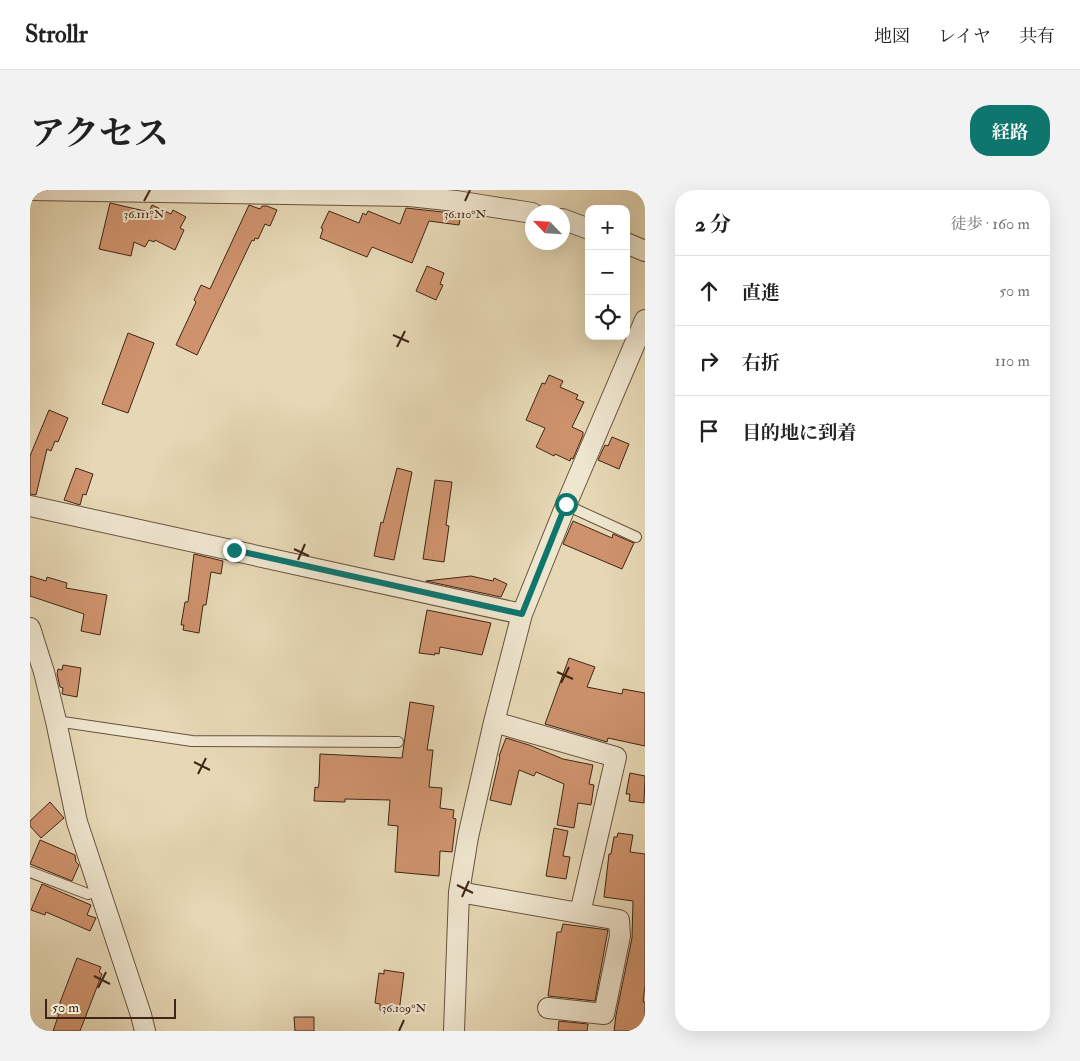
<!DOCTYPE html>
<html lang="ja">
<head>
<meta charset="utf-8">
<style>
  :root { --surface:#fff; --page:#f2f2f2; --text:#222; --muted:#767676; --line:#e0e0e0; --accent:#0f766e }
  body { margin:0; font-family:"IM FELL Double Pica","Noto Serif JP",serif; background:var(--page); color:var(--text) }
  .controls { position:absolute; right:15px; top:15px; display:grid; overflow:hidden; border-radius:10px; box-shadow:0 5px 20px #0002 }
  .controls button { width:45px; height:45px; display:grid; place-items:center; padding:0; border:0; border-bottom:1px solid var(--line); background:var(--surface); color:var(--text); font:25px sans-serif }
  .compass { position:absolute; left:495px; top:15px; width:45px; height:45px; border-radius:50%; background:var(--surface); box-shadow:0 5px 20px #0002; rotate:295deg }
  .scale { position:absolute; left:15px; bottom:12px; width:131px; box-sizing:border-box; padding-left:5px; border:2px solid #402516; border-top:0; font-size:14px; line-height:18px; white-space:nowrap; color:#402516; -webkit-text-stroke:4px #efe6cf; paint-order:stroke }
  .stop { position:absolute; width:15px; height:15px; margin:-11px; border:4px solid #0f766e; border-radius:50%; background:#fff }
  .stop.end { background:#0f766e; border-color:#fff; box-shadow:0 1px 5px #0008 }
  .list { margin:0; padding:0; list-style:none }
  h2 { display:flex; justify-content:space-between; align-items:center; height:65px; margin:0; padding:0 20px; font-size:21px }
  h2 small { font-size:16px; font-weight:400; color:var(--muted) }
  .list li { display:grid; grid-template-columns:32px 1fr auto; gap:15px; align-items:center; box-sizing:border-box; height:70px; padding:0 20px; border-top:1px solid var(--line) }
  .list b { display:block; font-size:19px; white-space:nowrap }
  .list em { font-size:16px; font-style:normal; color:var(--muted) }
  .icon { flex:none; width:28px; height:28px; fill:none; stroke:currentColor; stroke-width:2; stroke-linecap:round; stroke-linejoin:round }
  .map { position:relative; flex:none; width:615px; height:841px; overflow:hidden; border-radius:20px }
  header { display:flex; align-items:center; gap:30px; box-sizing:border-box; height:70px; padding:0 25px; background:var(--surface); border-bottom:1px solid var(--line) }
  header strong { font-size:24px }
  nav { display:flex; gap:28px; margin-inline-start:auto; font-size:18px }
  .intro { display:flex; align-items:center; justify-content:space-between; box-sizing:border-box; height:120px; padding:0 30px }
  h1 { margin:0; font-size:35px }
  .button { padding:12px 22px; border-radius:20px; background:var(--accent); color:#fff; font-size:18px; font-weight:700 }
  main { display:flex; gap:30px; padding:0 30px }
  aside { flex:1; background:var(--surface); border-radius:20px; box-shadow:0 5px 20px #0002 }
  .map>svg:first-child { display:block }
  .building { fill:#ce936d; stroke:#402516 }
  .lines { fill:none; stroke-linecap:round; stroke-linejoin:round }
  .lane-casing { stroke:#6a523e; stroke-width:12 }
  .street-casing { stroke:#6a523e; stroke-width:22 }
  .lane { stroke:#efe6cf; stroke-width:10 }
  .street { stroke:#efe6cf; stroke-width:20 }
  .route { stroke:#0f766e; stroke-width:6 }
  .ticks { fill:none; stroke:#402516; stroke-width:2 }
  .ticks-label { font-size:12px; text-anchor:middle; fill:#402516; stroke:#efe6cf; stroke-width:4; stroke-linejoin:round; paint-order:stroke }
</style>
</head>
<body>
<header>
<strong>Strollr</strong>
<nav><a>地図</a><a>レイヤ</a><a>共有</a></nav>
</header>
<div class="intro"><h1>アクセス</h1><a class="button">経路</a></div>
<main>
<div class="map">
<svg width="615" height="841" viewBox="0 0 615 841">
  <rect width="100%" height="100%" fill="#e6d8b5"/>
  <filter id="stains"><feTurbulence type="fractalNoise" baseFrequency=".004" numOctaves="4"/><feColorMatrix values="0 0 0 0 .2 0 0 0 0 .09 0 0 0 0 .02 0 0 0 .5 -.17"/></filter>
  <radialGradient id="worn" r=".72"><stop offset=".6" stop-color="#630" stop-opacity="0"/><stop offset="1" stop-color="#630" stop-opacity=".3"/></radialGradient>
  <path class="building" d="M 80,13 L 119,22 L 122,15 L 141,24 L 143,20 L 156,27 L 150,38 L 154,40 L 145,60 L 125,50 L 124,52 L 119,50 L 115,57 L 104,52 L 101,66 L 69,59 Z
    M 219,15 L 230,19 L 232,16 L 237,16 L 247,20 L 240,36 L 235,34 L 228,49 L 225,48 L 224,51 L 222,50 L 167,165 L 146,155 L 166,112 L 164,110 L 171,95 L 180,99 Z
    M 376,18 L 431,24 L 429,35 L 399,31 L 382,73 L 342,57 L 337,67 L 290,48 L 293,39 L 291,38 L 299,21 L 329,33 L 333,23 L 336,25 L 338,21 L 370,34 Z
    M 397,76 L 414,83 L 410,94 L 413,95 L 406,110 L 386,101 Z
    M 98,143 L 124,153 L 98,223 L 72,214 Z
    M 519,185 L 533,191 L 530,197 L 548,205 L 546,209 L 554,212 L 542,237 L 553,242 L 553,245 L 543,269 L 541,268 L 540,271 L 525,264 L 524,266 L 506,257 L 515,238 L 496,230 L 512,193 L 515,194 Z
    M 19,220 L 38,228 L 28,252 L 25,251 L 21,261 L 17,259 L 6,305 L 0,304 L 0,266 Z
    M 582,247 L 599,254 L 589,279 L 568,270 L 575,255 L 578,256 Z
    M 46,278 L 63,284 L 56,305 L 53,304 L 50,315 L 34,310 Z
    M 367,278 L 382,282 L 364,370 L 344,366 L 351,332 L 353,333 Z
    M 405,290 L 422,292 L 416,335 L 419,336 L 414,372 L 393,369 Z
    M 543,331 L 582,348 L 583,344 L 604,353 L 592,379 L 533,354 Z
    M 164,364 L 193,371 L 191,384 L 181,382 L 176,415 L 173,415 L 169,443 L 153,440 L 154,435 L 151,435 L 155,412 L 158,412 Z
    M 0,386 L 16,391 L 17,387 L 37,393 L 36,398 L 77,405 L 70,445 L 51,441 L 54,424 L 0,406 Z
    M 441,386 L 463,391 L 464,388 L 477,394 L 471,407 L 396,391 Z
    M 397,420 L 461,433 L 452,465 L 410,457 L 409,464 L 405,463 L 405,465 L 389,463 Z
    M 539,468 L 565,477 L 557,497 L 592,504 L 593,499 L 615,503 L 615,556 L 578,548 L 577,552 L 515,534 Z
    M 33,475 L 51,478 L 47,507 L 32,504 L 33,498 L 30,497 L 27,484 L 28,479 L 32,480 Z
    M 380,512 L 404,516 L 397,560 L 403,560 L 399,597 L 412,598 L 410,618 L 424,620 L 423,628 L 426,629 L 422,662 L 410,661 L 409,686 L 365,682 L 368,636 L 358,635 L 360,610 L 315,609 L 315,612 L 284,611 L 285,597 L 288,598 L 289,593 L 290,564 L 372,568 Z
    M 476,548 L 499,555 L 533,569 L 563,575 L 559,594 L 564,595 L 561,615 L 548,613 L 544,638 L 527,635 L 534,594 L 506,582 L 504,586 L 489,580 L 481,615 L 460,610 L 470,567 L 469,566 Z
    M 600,583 L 615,586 L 614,613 L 599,611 L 600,604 L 596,604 Z
    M 20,612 L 34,628 L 11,648 L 0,636 L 0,631 Z
    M 524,638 L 538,641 L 533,666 L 540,667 L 536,689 L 516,686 Z
    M 588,643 L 603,645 L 600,662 L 615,664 L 615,795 L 613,812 L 615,812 L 615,841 L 584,841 L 586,825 L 602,748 L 603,711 L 574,707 L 579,664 L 581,664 L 584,647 L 587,647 Z
    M 10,650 L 45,665 L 46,672 L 49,675 L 42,691 L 0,674 Z
    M 12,694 L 61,715 L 57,725 L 66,728 L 60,741 L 16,722 L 15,725 L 1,720 Z
    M 533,734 L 578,740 L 565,811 L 518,806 L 527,742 L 531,742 Z
    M 47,768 L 71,777 L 69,782 L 72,784 L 50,841 L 23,841 L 29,824 L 26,823 Z
    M 354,780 L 374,783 L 369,822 L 350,820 L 350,814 L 345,813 L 349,783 L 354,784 Z
    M 264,827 L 284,827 L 284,841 L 265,841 Z
    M 529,831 L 558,834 L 557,841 L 528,841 Z"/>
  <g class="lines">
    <defs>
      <path id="lane" d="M 536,315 L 606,347
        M 26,531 L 162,551 L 368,552
        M 0,682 L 58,704 L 70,700"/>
      <path id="street" d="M 0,0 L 379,6 L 426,11 L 502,23
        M 532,29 L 559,39
        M 596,53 L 615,61
        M 0,316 L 492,424
        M 0,438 L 14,482 L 26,531 L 47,632 L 111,825 L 115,841
        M 464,532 L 586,567 L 550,723
        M 429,702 L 589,730 L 590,746 L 574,824 L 518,818
        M 424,841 L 429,702 L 438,647 L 464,532 L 492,424 L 536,315 L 615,130"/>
    </defs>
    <use href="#lane" class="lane-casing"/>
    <use href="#street" class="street-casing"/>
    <use href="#lane" class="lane"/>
    <use href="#street" class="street"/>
  </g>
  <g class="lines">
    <path class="route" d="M 204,360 L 492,424 L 536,314"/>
  </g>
  <path class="ticks" d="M 114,11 L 120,0M 435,11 L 440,0M 363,145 L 379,152M 367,157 L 375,141M 264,359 L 279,366M 268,370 L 275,354M 527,482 L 543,489M 531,493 L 539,477M 164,572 L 180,580M 168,584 L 176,568M 427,695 L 443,703M 432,707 L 439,691M 64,786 L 80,794M 68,798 L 76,782M 369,841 L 374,830"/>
  <g class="ticks-label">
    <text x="114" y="28">36.111°N</text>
    <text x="435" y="28">36.110°N</text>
    <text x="374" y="822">36.109°N</text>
  </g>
  <rect width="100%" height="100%" filter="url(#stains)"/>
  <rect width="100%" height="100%" fill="url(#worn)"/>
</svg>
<div class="controls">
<button>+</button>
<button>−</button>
<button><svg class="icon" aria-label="locate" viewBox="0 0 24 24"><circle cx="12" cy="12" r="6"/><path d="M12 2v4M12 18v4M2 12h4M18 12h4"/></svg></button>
</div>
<svg class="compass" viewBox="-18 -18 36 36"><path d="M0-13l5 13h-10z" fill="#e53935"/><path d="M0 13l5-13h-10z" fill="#767676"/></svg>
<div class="scale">50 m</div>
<div class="stop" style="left:536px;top:314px"></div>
<div class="stop end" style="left:204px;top:360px"></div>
</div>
<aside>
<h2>2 分<small>徒歩 · 160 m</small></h2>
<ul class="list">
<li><svg class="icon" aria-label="ahead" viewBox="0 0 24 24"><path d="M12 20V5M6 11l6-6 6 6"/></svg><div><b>直進</b></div><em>50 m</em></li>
<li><svg class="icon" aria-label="right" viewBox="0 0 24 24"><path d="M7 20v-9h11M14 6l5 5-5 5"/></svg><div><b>右折</b></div><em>110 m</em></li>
<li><svg class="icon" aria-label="arrive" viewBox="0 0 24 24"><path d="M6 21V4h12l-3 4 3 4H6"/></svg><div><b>目的地に到着</b></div></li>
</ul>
</aside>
</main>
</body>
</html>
